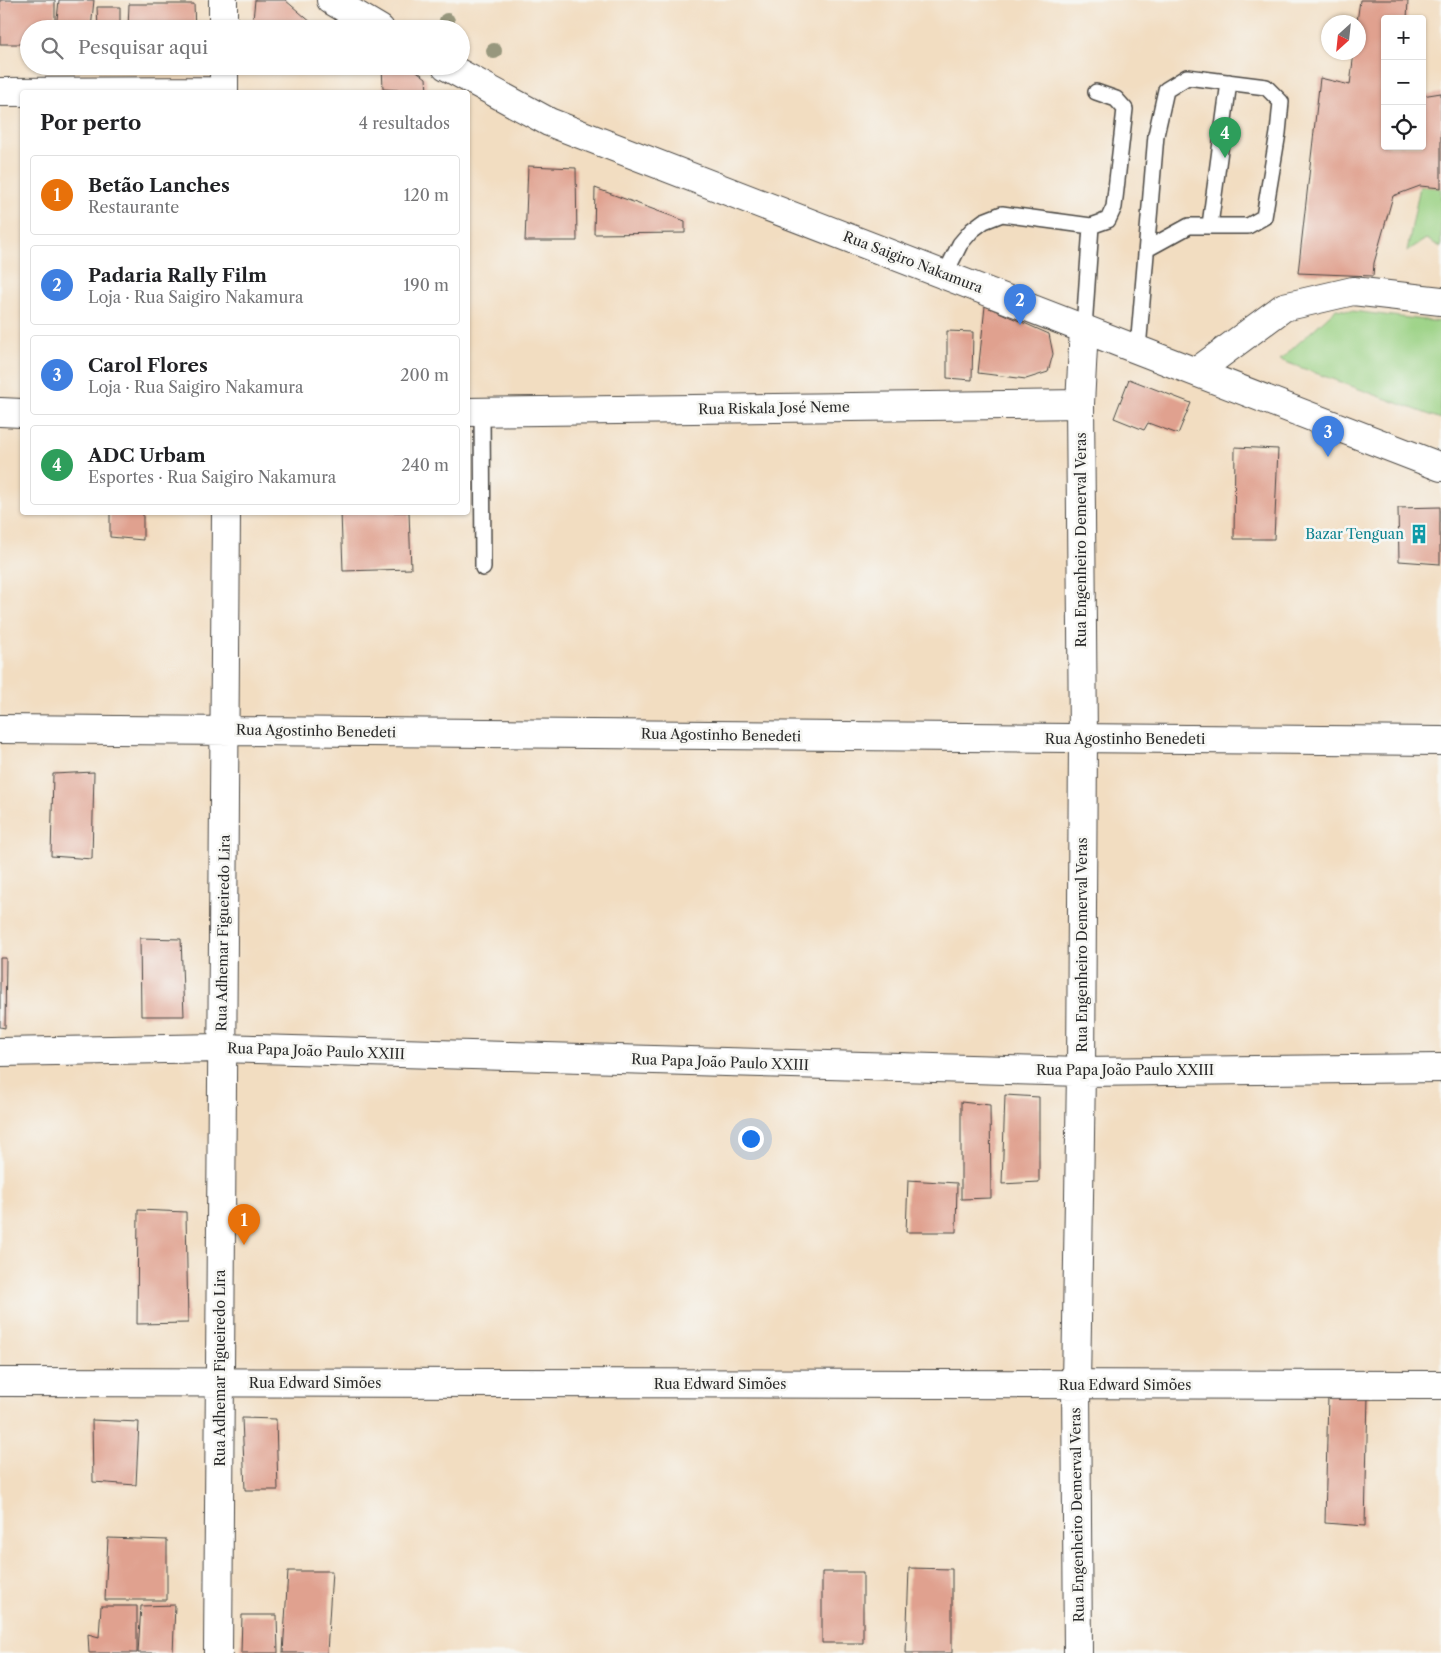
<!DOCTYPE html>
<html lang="pt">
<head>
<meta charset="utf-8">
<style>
  :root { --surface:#fff; --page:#f6f6f6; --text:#202124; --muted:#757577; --line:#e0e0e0; --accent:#db2777 }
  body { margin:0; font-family:"Libre Caslon Text",serif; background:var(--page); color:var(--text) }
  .controls { position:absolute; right:15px; top:15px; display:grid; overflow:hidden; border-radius:5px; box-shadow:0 1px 4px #0004 }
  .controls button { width:45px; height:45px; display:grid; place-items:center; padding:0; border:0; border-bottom:1px solid var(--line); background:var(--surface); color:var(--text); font:25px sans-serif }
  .compass { position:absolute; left:1321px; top:15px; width:45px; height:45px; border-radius:50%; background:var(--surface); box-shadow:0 1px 4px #0004; rotate:207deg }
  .you { position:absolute; left:750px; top:1138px; width:18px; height:18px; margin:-12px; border:4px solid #fff; border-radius:50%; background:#1a73e8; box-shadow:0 0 0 8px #1a73e833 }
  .badge { display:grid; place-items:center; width:32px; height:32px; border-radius:50%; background:var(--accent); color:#fff; font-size:16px; font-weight:700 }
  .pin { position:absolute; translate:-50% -41px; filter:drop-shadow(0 1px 2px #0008) }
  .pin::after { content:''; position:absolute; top:26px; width:18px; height:15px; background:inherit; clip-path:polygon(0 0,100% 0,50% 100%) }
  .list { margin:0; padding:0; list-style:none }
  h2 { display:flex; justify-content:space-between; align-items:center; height:65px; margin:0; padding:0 20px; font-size:21px }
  h2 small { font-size:16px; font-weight:400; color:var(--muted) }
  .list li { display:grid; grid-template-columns:32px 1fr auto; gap:15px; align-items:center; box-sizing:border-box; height:80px; margin:0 10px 10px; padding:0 10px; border:1px solid var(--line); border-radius:5px }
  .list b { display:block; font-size:19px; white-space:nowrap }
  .list p { margin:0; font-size:16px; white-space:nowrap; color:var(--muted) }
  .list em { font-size:16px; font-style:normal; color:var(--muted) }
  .icon { flex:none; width:28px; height:28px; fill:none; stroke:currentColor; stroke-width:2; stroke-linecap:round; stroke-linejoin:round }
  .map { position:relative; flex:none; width:1441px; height:1653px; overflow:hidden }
  .search { position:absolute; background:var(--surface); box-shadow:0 1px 4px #0004; left:20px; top:20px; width:450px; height:55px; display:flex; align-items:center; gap:12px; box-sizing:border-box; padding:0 18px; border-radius:28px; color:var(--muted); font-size:19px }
  .panel { position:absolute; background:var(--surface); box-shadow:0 1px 4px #0004; left:20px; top:90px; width:450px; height:425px; border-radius:5px }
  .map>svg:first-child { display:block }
  .green { fill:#9ad183; stroke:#627e57 }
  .building { fill:#e0a18f }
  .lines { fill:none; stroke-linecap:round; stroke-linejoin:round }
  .lane-casing { stroke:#494642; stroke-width:18 }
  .street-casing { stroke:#494642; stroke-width:30 }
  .lane { stroke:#fff; stroke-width:15 }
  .street { stroke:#fff; stroke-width:28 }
  .tree { fill:#97977d }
  .labels { text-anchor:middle; stroke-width:5; stroke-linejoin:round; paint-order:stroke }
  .street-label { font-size:14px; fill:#2b2b2b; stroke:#f6f6f2 }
  .culture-label { font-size:14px; fill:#0d838f; stroke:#f6f6f2; text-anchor:end }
</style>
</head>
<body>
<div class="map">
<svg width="1441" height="1653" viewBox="0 0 1441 1653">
  <rect width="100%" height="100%" fill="#f6f6f2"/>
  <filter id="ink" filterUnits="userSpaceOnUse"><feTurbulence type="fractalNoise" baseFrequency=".02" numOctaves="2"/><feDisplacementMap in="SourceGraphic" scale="10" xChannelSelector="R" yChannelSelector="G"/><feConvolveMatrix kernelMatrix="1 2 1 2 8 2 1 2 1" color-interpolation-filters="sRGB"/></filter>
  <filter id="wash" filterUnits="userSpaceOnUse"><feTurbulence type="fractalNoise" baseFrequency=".0096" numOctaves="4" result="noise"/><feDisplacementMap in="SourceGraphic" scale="20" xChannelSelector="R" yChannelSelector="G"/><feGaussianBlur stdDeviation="1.12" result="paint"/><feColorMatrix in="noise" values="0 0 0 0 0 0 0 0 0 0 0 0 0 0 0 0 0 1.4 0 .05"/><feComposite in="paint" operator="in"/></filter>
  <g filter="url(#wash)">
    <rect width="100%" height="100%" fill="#f2ddc1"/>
    <path class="green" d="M 1420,186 L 1441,188 L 1441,247 L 1426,239 L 1407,251 Z
      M 1336,309 L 1441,322 L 1441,419 L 1280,360 Z"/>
    <g id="blocks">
      <path class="building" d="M 0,0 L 55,0 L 55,29 L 29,29 L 29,44 L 0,44 Z
        M 59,0 L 94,0 L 91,29 L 56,29 Z
        M 255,0 L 285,0 L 319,29 L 252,29 Z
        M 1360,0 L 1408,0 L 1407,19 L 1385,19 L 1385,146 L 1422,146 L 1422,96 L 1441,93 L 1441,188 L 1420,186 L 1393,196 L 1374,263 L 1373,276 L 1298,273 L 1320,78 L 1350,85 L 1354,52 L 1358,52 L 1357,22 Z
        M 129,4 L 194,4 L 195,29 L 128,29 Z
        M 97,7 L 120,7 L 120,29 L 98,29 Z
        M 382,66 L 410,66 L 426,78 L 427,92 L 383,89 Z
        M 528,166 L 576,168 L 577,241 L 525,241 Z
        M 595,188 L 685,221 L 685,233 L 594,234 Z
        M 985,306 L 1049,334 L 1053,354 L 1048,372 L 1026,379 L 978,373 Z
        M 947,331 L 973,332 L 972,380 L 947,378 Z
        M 1129,379 L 1191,403 L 1178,434 L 1148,423 L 1144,430 L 1114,418 Z
        M 1235,447 L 1278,449 L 1274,539 L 1234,539 Z
        M 1440,507 L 1440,564 L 1399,561 L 1398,508 Z
        M 110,512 L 143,512 L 143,540 L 110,537 Z
        M 341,512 L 409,512 L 411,569 L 343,571 Z
        M 94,772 L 92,859 L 51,856 L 53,774 Z
        M 140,938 L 181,939 L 184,1016 L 141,1016 Z
        M 0,958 L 6,958 L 5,1028 L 0,1027 Z
        M 1005,1095 L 1039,1097 L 1039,1182 L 1002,1184 Z
        M 961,1102 L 990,1105 L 991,1198 L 961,1199 Z
        M 908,1180 L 957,1183 L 956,1232 L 906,1232 Z
        M 138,1210 L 186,1212 L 188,1323 L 137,1324 Z
        M 1328,1395 L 1368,1395 L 1365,1526 L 1325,1523 Z
        M 242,1418 L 276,1419 L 278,1490 L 245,1490 Z
        M 92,1420 L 139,1422 L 136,1485 L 93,1482 Z
        M 108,1538 L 167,1540 L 167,1600 L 105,1600 Z
        M 909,1568 L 952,1569 L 952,1653 L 906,1653 Z
        M 288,1571 L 332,1571 L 327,1653 L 283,1653 Z
        M 822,1572 L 863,1572 L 863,1643 L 822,1643 Z
        M 175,1605 L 173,1653 L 138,1653 L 141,1606 Z
        M 101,1606 L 137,1606 L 137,1653 L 89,1653 L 88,1634 L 99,1637 Z
        M 242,1615 L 277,1615 L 278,1653 L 241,1653 Z"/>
    </g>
  </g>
  <g filter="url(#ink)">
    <use href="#blocks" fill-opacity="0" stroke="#494642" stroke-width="1"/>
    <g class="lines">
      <defs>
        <path id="lane" d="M 1210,225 L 1229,82
          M 945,274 L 960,244 L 972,230 L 984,221 L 1002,214 L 1091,226 L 1108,220 L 1114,207 L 1125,109 L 1116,99 L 1096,92
          M 1084,328 L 1091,226
          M 1138,349 L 1156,135 L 1166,90 L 1187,77 L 1266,87 L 1281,102 L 1278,133 L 1264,217 L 1248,226 L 1189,226 L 1147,249
          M 482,412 L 483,568"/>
        <path id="street" d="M 223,0 L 223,29
          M 331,0 L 380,29
          M 224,66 L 224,92
          M 446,66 L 549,122 L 1441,467
          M 0,92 L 224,91
          M 1196,372 L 1284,307 L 1353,291 L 1441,301
          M 0,412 L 22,413
          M 468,412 L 1080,404
          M 0,729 L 1441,741
          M 0,1052 L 221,1048 L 1081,1072 L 1441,1068
          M 0,1382 L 1441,1385
          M 218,1653 L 226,512
          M 1078,1653 L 1076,1385 L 1081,1072 L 1083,739 L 1080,404 L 1084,328"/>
      </defs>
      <use href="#lane" class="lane-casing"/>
      <use href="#street" class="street-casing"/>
      <use href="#lane" class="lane"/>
      <use href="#street" class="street"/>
    </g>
    <g class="tree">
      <circle cx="447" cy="21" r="8"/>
      <circle cx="494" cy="51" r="8"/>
    </g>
  </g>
  <defs>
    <symbol id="building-bare" viewBox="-9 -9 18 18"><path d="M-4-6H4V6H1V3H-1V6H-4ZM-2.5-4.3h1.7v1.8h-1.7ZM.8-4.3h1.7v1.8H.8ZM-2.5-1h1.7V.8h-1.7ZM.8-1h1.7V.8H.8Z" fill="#0f9aa8" stroke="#f6f6f2" stroke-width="2.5" paint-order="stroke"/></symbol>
  </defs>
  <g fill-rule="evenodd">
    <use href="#building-bare" x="1405" y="520" width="28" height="28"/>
  </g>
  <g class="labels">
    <g class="street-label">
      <text transform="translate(913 262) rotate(21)" y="5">Rua Saigiro Nakamura</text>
      <text transform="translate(774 408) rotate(-1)" y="5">Rua Riskala José Neme</text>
      <text transform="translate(1081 540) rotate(-90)" y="5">Rua Engenheiro Demerval Veras</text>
      <text transform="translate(316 731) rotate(1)" y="5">Rua Agostinho Benedeti</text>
      <text transform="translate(721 735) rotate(1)" y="5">Rua Agostinho Benedeti</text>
      <text x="1125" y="744">Rua Agostinho Benedeti</text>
      <text transform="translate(223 933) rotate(-89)" y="5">Rua Adhemar Figueiredo Lira</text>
      <text transform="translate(1082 945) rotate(-90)" y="5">Rua Engenheiro Demerval Veras</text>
      <text transform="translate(316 1051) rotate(2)" y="5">Rua Papa João Paulo XXIII</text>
      <text transform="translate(720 1062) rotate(2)" y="5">Rua Papa João Paulo XXIII</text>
      <text x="1125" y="1075">Rua Papa João Paulo XXIII</text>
      <text transform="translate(220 1368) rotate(-90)" y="5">Rua Adhemar Figueiredo Lira</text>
      <text x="315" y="1388">Rua Edward Simões</text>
      <text x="720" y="1389">Rua Edward Simões</text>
      <text x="1125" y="1390">Rua Edward Simões</text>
      <text transform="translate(1077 1515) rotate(-91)" y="5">Rua Engenheiro Demerval Veras</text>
    </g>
    <g class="culture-label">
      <text x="1404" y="539">Bazar Tenguan</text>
    </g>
  </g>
</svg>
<div class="controls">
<button>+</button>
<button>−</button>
<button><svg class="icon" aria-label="locate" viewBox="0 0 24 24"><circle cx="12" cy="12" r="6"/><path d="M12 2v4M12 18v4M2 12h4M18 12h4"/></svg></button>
</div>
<svg class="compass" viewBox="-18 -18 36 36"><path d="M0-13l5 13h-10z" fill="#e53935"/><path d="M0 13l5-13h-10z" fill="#757577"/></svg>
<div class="you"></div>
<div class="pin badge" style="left:244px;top:1245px;background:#e8710a">1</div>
<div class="pin badge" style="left:1020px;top:325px;background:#3f7fe0">2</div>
<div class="pin badge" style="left:1328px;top:457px;background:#3f7fe0">3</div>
<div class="pin badge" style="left:1225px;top:158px;background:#2e9e5b">4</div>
<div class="search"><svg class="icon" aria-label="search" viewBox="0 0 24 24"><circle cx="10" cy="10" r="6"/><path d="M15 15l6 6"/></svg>Pesquisar aqui</div>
<section class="panel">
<h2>Por perto<small>4 resultados</small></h2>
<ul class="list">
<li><span class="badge" style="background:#e8710a">1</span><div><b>Betão Lanches</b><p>Restaurante</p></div><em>120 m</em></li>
<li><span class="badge" style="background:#3f7fe0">2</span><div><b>Padaria Rally Film</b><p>Loja · Rua Saigiro Nakamura</p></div><em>190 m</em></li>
<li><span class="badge" style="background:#3f7fe0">3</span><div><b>Carol Flores</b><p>Loja · Rua Saigiro Nakamura</p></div><em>200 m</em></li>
<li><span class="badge" style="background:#2e9e5b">4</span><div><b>ADC Urbam</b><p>Esportes · Rua Saigiro Nakamura</p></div><em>240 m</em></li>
</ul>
</section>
</div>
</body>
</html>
